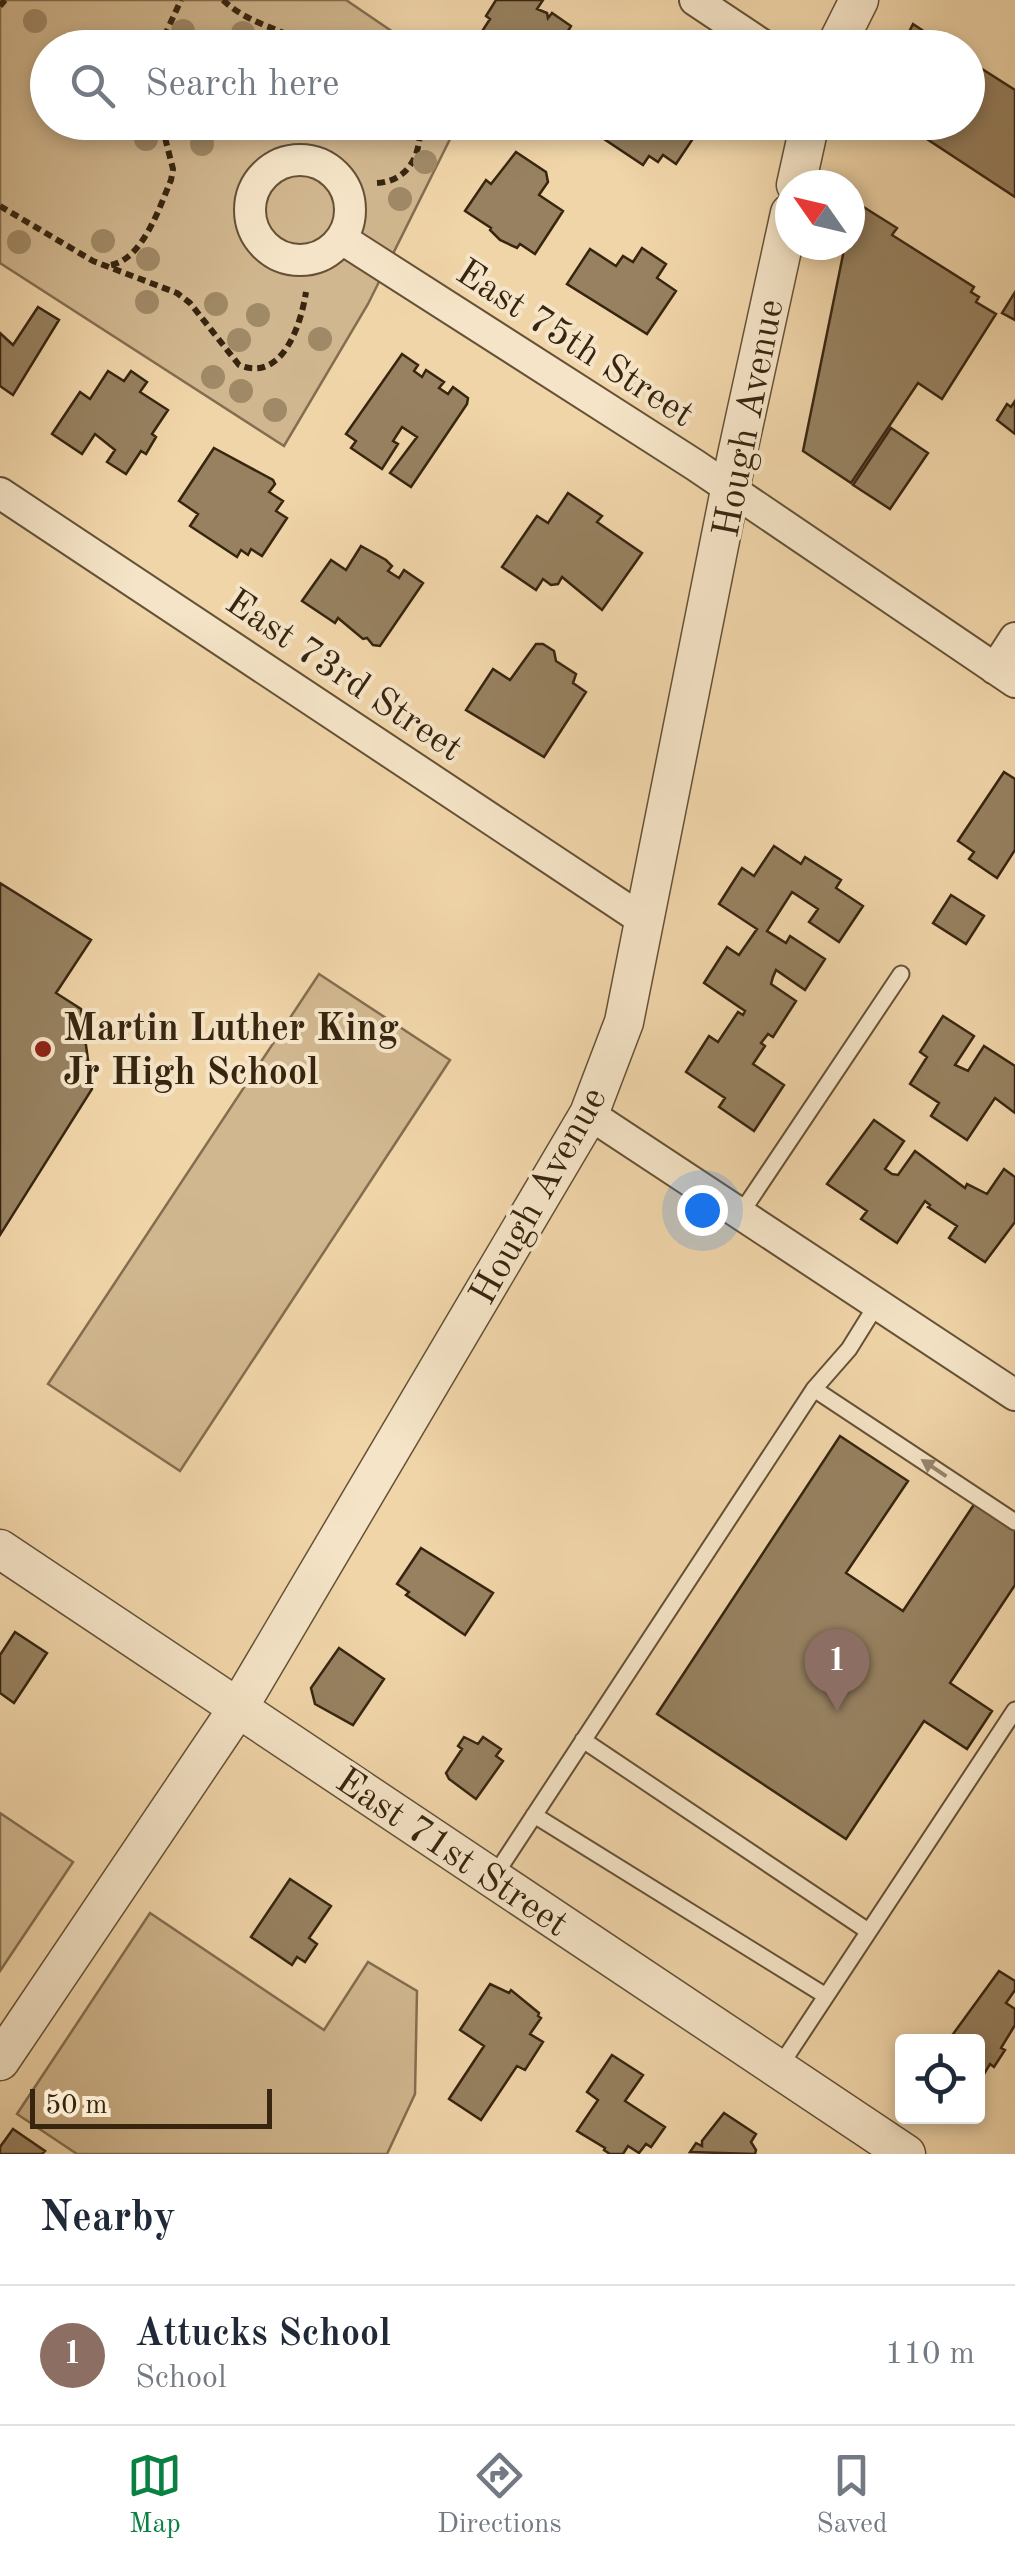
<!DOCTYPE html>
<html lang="en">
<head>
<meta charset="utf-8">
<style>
  :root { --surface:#fff; --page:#f2f2f3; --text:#1f2937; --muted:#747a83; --line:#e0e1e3; --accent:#0b8043 }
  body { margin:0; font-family:"Old Standard TT",serif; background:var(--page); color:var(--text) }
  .controls { position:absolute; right:30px; bottom:30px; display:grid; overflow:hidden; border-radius:10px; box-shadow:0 5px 15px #0003 }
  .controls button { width:90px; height:90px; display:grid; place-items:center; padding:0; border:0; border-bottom:2px solid var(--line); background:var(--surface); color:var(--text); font:50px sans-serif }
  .compass { position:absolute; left:775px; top:170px; width:90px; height:90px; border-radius:50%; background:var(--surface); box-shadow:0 5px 15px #0003; rotate:304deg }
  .scale { position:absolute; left:30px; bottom:25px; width:242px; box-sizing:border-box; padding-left:10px; border:5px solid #372510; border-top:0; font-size:28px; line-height:35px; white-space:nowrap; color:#372510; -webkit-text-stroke:8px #f5e4c7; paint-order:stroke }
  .you { position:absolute; left:702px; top:1210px; width:35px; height:35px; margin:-25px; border:8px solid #fff; border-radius:50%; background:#1a73e8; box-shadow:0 0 0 15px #1a73e833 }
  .badge { display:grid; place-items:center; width:65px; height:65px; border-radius:50%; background:var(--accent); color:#fff; font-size:32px; font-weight:700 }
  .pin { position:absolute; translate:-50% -82px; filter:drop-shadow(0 2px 5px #0008) }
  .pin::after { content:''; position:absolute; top:52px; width:35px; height:30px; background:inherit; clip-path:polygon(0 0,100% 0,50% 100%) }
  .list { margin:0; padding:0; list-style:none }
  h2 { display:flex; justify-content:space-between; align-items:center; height:130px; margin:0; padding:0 40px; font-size:42px }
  h2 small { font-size:32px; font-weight:400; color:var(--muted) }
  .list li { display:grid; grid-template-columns:65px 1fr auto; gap:30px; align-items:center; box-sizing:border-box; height:140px; padding:0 40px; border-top:2px solid var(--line) }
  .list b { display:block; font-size:38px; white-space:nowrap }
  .list p { margin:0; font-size:32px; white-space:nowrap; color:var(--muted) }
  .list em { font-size:32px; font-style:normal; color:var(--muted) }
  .icon { flex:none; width:55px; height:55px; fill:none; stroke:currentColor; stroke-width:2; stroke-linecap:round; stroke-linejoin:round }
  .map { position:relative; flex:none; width:1015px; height:2154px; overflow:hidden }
  .search { position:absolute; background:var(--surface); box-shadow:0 5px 15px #0003; left:30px; right:30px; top:30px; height:110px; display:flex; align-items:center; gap:25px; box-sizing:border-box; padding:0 35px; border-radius:55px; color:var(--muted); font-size:38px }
  .sheet { height:270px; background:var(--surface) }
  nav { display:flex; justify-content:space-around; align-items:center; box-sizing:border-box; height:140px; border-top:2px solid var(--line); background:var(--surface); font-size:28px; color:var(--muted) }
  nav a { display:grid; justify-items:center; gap:5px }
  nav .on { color:var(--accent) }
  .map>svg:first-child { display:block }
  .green { fill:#d1b78f; stroke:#846e50; stroke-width:2.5 }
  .building { fill:#978160; stroke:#372510; stroke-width:2.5 }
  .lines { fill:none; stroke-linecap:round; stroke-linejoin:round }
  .service-casing { stroke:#655136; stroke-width:19 }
  .minor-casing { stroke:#655136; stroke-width:34 }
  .tertiary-casing { stroke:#655136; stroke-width:41 }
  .path { stroke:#372510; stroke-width:6; stroke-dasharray:8 5; stroke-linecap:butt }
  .service { stroke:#f5e4c7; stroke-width:15 }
  .minor { stroke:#f5e4c7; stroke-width:30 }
  .tertiary { stroke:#f5e4c7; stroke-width:38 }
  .tree { fill:#a08966 }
  .oneway { fill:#96846c }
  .poi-dot { fill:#8f2418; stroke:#f5e4c7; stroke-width:4 }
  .labels { text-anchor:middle; stroke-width:8; stroke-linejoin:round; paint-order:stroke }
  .street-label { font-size:38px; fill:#372510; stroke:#f5e4c7 }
  .poi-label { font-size:38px; font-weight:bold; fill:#372510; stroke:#f5e4c7; text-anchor:start }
</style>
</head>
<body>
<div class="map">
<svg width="1015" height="2154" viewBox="0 0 1015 2154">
  <rect width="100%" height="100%" fill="#f0d5a9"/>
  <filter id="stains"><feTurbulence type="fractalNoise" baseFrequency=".002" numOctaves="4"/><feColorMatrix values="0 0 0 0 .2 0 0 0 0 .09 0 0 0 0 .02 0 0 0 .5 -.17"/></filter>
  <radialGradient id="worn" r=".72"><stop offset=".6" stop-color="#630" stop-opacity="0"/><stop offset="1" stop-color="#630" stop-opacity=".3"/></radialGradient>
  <path class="green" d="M 0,0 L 346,0 L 415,47 L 48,48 L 48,122 L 458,123 L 368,304 L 284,446 L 0,263 Z
    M 319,974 L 450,1060 L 180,1471 L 48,1384 Z
    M 0,1813 L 73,1862 L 0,1971 Z
    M 150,1913 L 324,2030 L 368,1962 L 417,1991 L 415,2094 L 387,2154 L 77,2154 L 17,2114 Z"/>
  <path class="building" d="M 496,0 L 543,0 L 537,9 L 547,13 L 548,18 L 552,13 L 571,26 L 568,31 L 580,35 L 584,42 L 581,48 L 480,48 L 474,44 L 490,19 L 486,16 Z
    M 913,24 L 949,48 L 901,48 Z
    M 968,60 L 1015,90 L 1015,197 L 901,122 L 968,122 Z
    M 610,122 L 704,122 L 676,164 L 663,155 L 658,162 L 649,156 L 643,165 L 604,139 Z
    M 516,152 L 546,172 L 548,182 L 539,195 L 563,211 L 535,254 L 520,244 L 517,248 L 500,240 L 490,230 L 491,228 L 465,211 L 486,180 L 491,184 Z
    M 854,201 L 897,228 L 892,235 L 974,287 L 971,292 L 979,297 L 976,302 L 996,314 L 942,399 L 918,383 L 851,483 L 803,451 L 845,245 L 850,245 Z
    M 642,248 L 666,264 L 657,278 L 676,291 L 647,334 L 567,284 L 590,249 L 616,266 L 623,256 L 633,262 Z
    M 1015,292 L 1015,320 L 1002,313 Z
    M 38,307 L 59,320 L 13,395 L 0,386 L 0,333 L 13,345 Z
    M 402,354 L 418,365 L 414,371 L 422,377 L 426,370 L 444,382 L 439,388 L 448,394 L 453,387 L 468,398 L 467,404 L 411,487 L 390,473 L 417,437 L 402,427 L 393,441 L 398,444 L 382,469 L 351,448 L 356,441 L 346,434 Z
    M 108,371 L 124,381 L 131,371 L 147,382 L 140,392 L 168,410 L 152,434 L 156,437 L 146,454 L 141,451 L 126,474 L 107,462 L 115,450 L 95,434 L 82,454 L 52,434 L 80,392 L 90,399 Z
    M 1015,401 L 1015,434 L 997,420 L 1007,404 L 1011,407 Z
    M 891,428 L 928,453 L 890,509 L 853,485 Z
    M 214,448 L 273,480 L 275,484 L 269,492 L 283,501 L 276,511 L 287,518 L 262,556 L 251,549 L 248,555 L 241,550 L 237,557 L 190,526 L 198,514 L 179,501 Z
    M 568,493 L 602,516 L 597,522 L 642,553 L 602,610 L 562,577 L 558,584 L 551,585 L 543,579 L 536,590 L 502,567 L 537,516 L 548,523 Z
    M 361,546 L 386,560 L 392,566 L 388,571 L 399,578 L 404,570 L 423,583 L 380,646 L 373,645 L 367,638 L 363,639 L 338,618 L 335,623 L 302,601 L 331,560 L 346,570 Z
    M 536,644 L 543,644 L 554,651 L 556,661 L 576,674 L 573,683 L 586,692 L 544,757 L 466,710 L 493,669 L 510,680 Z
    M 1004,772 L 1015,779 L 1015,850 L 997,878 L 969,859 L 974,852 L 958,841 Z
    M 774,846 L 801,864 L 805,857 L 841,880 L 836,888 L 863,906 L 839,942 L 809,922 L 818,909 L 792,892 L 767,931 L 786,943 L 790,936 L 825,959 L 805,990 L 776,970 L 773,977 L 771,984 L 796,1001 L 773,1037 L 768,1034 L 761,1043 L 765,1046 L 753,1064 L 784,1085 L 754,1131 L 719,1107 L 725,1098 L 686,1072 L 709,1036 L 718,1042 L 738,1012 L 743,1015 L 745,1011 L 704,983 L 727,947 L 739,955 L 757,929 L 719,904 L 742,868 L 754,876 Z
    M 0,883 L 91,940 L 56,993 L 81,1009 L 92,1089 L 0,1235 Z
    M 951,895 L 984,916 L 966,944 L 933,923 Z
    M 943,1016 L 974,1036 L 955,1065 L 968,1071 L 984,1046 L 1015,1066 L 1015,1113 L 995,1098 L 967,1140 L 931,1116 L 939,1103 L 910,1084 L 927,1057 L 920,1052 Z
    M 874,1120 L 904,1141 L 885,1169 L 892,1174 L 898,1175 L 915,1151 L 965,1188 L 967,1184 L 987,1194 L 1004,1169 L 1015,1177 L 1015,1222 L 985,1262 L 949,1238 L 957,1226 L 928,1207 L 930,1205 L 925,1201 L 897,1243 L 861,1219 L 867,1211 L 827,1184 Z
    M 840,1436 L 908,1481 L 846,1573 L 903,1611 L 975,1503 L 1015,1529 L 1015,1585 L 950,1683 L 992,1711 L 967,1749 L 924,1721 L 846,1839 L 657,1714 Z
    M 421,1548 L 493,1593 L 465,1635 L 406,1595 L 409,1592 L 397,1584 Z
    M 15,1632 L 47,1653 L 14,1703 L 0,1693 L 0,1655 Z
    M 339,1648 L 384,1679 L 353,1725 L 315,1704 L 311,1688 Z
    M 464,1737 L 478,1744 L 483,1737 L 501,1749 L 496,1756 L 503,1761 L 476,1799 L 449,1779 L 446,1773 L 462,1749 L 458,1746 Z
    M 290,1879 L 331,1906 L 309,1938 L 317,1944 L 305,1962 L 297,1957 L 292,1965 L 251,1937 Z
    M 999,1971 L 1015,1981 L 1015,1990 L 1006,2003 L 1015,2009 L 1015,2025 L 1001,2048 L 1005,2050 L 994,2067 L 990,2064 L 978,2084 L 978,2041 L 948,2041 Z
    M 490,1984 L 509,1993 L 511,1990 L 539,2013 L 538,2016 L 541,2018 L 530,2034 L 543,2042 L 525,2070 L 517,2066 L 481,2120 L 449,2099 L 484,2046 L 460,2030 Z
    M 612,2055 L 643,2075 L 625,2101 L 665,2127 L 651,2147 L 646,2144 L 639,2153 L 628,2146 L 623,2154 L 610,2154 L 604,2150 L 605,2148 L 577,2131 L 598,2100 L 587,2092 Z
    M 724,2113 L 756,2134 L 751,2142 L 756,2150 L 755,2154 L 690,2152 L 696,2143 L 702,2146 L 702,2141 Z
    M 13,2129 L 45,2151 L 42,2154 L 0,2154 L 0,2147 Z"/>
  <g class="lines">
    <defs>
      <path id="service" d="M 741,1213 L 901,974
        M 814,1389 L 1015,1522
        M 583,1740 L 868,1931
        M 534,1815 L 826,1996
        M 493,1878 L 814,1389 L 849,1349 L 877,1304
        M 778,2069 L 1015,1710"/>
      <path id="minor" d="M 695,0 L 767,48
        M250 210a50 50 0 1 1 100 0a50 50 0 1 1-100 0Z
        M 342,239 L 695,465 L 1015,682
        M 0,493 L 646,922
        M 995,669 L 1015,638
        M 589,1114 L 1015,1395"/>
      <path id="tertiary" d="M 835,48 L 859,0
        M 796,185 L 810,122
        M 0,1549 L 906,2154
        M 0,2061 L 238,1708 L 589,1114 L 624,1022 L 737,455 L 790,213"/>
    </defs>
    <use href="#service" class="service-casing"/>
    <use href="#minor" class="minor-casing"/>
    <use href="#tertiary" class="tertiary-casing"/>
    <path class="path" d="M 223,0 C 249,25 286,30 316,48
      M 0,6 L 5,0
      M 159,48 L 181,0
      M 377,183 C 409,181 423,153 419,122
      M 0,206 L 93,261 L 177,293 L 190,303 L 239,365 C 282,383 301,325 306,292
      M 111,265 C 143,259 160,206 171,180 L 173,169 L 161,122"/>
    <use href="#service" class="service"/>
    <use href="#minor" class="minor"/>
    <use href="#tertiary" class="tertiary"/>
  </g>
  <g class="tree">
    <circle cx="35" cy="21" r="12"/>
    <circle cx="183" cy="31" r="12"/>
    <circle cx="243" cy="33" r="12"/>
    <circle cx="146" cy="139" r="12"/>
    <circle cx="202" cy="144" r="12"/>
    <circle cx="425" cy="162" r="12"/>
    <circle cx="400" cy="199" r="12"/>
    <circle cx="103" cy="241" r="12"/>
    <circle cx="19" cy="242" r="12"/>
    <circle cx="148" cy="259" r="12"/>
    <circle cx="147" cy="302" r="12"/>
    <circle cx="216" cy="304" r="12"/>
    <circle cx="258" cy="315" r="12"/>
    <circle cx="320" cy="339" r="12"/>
    <circle cx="239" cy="340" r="12"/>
    <circle cx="213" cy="377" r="12"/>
    <circle cx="241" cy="391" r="12"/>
    <circle cx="275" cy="410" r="12"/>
  </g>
  <defs><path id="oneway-solid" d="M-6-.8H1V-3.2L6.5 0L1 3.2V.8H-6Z" transform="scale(2.5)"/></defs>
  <use class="oneway" href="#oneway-solid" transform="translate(934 1468) rotate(-146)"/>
  <circle class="poi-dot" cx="43" cy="1049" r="10"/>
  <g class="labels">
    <g class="street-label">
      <text transform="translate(576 342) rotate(33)" y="13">East 75th Street</text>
      <text transform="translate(747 418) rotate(-79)" y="13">Hough Avenue</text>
      <text transform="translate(345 674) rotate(34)" y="13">East 73rd Street</text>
      <text transform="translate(537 1195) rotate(-61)" y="13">Hough Avenue</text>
      <text transform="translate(453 1851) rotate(34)" y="13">East 71st Street</text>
    </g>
    <g class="poi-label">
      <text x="63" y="1040">Martin Luther King<tspan x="63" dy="44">Jr High School</tspan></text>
    </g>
  </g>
  <rect width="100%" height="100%" filter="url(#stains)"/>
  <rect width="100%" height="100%" fill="url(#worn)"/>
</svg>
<div class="controls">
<button><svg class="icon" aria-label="locate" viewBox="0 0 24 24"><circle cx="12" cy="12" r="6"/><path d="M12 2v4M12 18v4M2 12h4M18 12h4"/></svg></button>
</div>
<svg class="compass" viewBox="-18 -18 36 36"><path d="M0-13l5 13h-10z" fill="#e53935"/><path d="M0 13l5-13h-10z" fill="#747a83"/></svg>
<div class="scale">50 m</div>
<div class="you"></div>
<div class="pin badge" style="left:837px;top:1711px;background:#8d6e63">1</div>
<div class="search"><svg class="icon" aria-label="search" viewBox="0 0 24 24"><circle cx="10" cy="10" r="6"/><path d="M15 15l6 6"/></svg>Search here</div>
</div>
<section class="sheet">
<h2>Nearby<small></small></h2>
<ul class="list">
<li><span class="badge" style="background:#8d6e63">1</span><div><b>Attucks School</b><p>School</p></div><em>110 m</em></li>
</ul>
</section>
<nav>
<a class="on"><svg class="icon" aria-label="map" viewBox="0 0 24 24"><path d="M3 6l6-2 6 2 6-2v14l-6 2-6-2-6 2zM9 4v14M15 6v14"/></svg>Map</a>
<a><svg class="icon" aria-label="directions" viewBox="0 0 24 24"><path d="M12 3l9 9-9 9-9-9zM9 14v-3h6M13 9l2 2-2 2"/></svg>Directions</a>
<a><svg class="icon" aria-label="saved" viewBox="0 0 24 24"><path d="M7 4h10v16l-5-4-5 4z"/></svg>Saved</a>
</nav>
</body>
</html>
